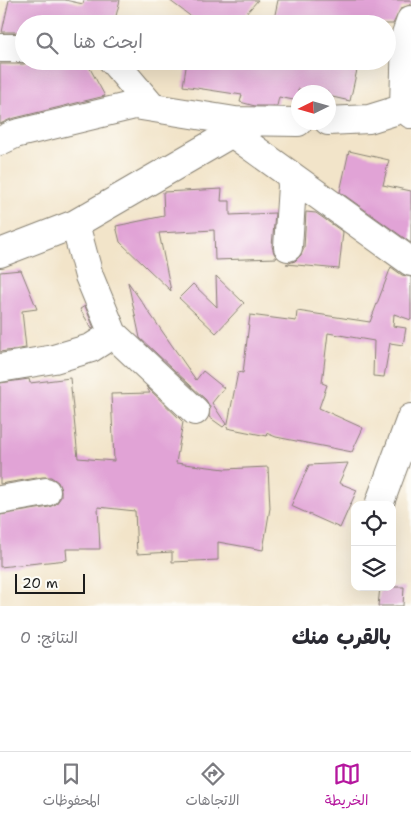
<!DOCTYPE html>
<html lang="ar">
<head>
<meta charset="utf-8">
<style>
  :root { --surface:#fff; --page:#f2f2f3; --text:#2b2b33; --muted:#7c7c81; --line:#e1e1e2; --accent:#b5179e }
  body { margin:0; font-family:"Shantell Sans","Playpen Sans Arabic",sans-serif; background:var(--page); color:var(--text); direction:rtl }
  .controls { position:absolute; right:15px; bottom:15px; display:grid; overflow:hidden; border-radius:10px; box-shadow:0 5px 20px #0002 }
  .controls button { width:45px; height:45px; display:grid; place-items:center; padding:0; border:0; border-bottom:1px solid var(--line); background:var(--surface); color:var(--text); font:25px sans-serif }
  .compass { position:absolute; left:291px; top:85px; width:45px; height:45px; border-radius:50%; background:var(--surface); box-shadow:0 5px 20px #0002; rotate:265deg }
  .scale { position:absolute; left:15px; bottom:12px; width:70px; box-sizing:border-box; padding-left:5px; border:2px solid #1c1c1c; border-top:0; font-size:14px; line-height:18px; white-space:nowrap; color:#1c1c1c; -webkit-text-stroke:4px #fdfcf7; paint-order:stroke }
  .list { margin:0; padding:0; list-style:none }
  h2 { display:flex; justify-content:space-between; align-items:center; height:65px; margin:0; padding:0 20px; font-size:21px }
  h2 small { font-size:16px; font-weight:400; color:var(--muted) }
  .icon { flex:none; width:28px; height:28px; fill:none; stroke:currentColor; stroke-width:2; stroke-linecap:round; stroke-linejoin:round }
  .map { position:relative; flex:none; width:411px; height:606px; overflow:hidden; direction:ltr }
  .search { position:absolute; background:var(--surface); box-shadow:0 5px 20px #0002; left:15px; right:15px; top:15px; height:55px; display:flex; align-items:center; gap:12px; box-sizing:border-box; padding:0 18px; border-radius:28px; color:var(--muted); font-size:19px }
  .sheet { height:145px; background:var(--surface) }
  nav { display:flex; justify-content:space-around; align-items:center; box-sizing:border-box; height:70px; border-top:1px solid var(--line); background:var(--surface); font-size:14px; color:var(--muted) }
  nav a { display:grid; justify-items:center; gap:2px }
  nav .on { color:var(--accent) }
  .map>svg:first-child { display:block }
  .building { fill:#e1a3d6 }
  .lines { fill:none; stroke-linecap:round; stroke-linejoin:round }
  .minor-casing { stroke:#878072; stroke-width:30 }
  .minor { stroke:#fff; stroke-width:28 }
</style>
</head>
<body>
<div class="map">
<svg width="411" height="606" viewBox="0 0 411 606">
  <rect width="100%" height="100%" fill="#fdfcf7"/>
  <filter id="ink" filterUnits="userSpaceOnUse"><feTurbulence type="fractalNoise" baseFrequency=".02" numOctaves="2"/><feDisplacementMap in="SourceGraphic" scale="10" xChannelSelector="R" yChannelSelector="G"/><feConvolveMatrix kernelMatrix="1 2 1 2 8 2 1 2 1" color-interpolation-filters="sRGB"/></filter>
  <filter id="wash" filterUnits="userSpaceOnUse"><feTurbulence type="fractalNoise" baseFrequency=".0096" numOctaves="4" result="noise"/><feDisplacementMap in="SourceGraphic" scale="20" xChannelSelector="R" yChannelSelector="G"/><feGaussianBlur stdDeviation="1.12" result="paint"/><feColorMatrix in="noise" values="0 0 0 0 0 0 0 0 0 0 0 0 0 0 0 0 0 1.4 0 .05"/><feComposite in="paint" operator="in"/></filter>
  <g filter="url(#wash)">
    <rect width="100%" height="100%" fill="#f2e4c9"/>
    <g id="blocks">
      <path class="building" d="M 9,0 L 65,0 L 83,4 L 84,0 L 120,0 L 114,24 L 24,24 L 24,32 L 2,32 Z
        M 169,0 L 258,0 L 237,24 L 201,24 Z
        M 278,0 L 411,0 L 411,5 L 401,8 L 393,24 L 273,24 Z
        M 32,61 L 86,61 L 105,96 L 11,119 L 0,124 L 0,64 L 24,64 Z
        M 187,61 L 359,61 L 350,101 L 328,96 L 328,92 L 313,92 L 298,89 L 298,101 L 279,97 L 277,106 L 255,106 L 240,102 L 242,95 L 183,86 Z
        M 349,151 L 389,160 L 383,185 L 411,191 L 411,243 L 340,192 Z
        M 222,189 L 221,201 L 230,201 L 230,215 L 275,213 L 272,246 L 274,253 L 277,258 L 215,260 L 214,230 L 159,233 L 171,291 L 120,242 L 116,226 L 164,216 L 163,192 Z
        M 306,212 L 316,213 L 343,232 L 339,269 L 286,264 L 295,261 L 301,255 L 304,248 Z
        M 391,267 L 402,275 L 411,277 L 411,320 L 394,314 L 393,326 L 406,328 L 403,345 L 390,343 L 384,377 L 373,376 L 374,341 L 328,333 L 322,383 L 327,385 L 319,408 L 363,428 L 352,452 L 276,437 L 266,433 L 267,436 L 227,428 L 238,372 L 243,373 L 250,315 L 296,321 L 297,311 L 370,322 Z
        M 21,270 L 37,309 L 22,311 L 26,348 L 0,352 L 0,272 Z
        M 216,276 L 244,303 L 216,333 L 179,298 L 193,284 L 217,307 Z
        M 128,282 L 196,380 L 203,371 L 224,388 L 212,403 L 226,424 L 223,427 L 209,417 L 210,407 L 206,400 L 140,338 Z
        M 85,306 L 94,328 L 92,329 L 80,309 Z
        M 70,378 L 78,458 L 114,461 L 111,394 L 150,393 L 146,386 L 183,422 L 176,463 L 225,469 L 268,467 L 270,508 L 263,550 L 218,542 L 218,560 L 172,562 L 172,552 L 137,554 L 135,511 L 98,507 L 100,549 L 66,549 L 67,560 L 0,567 L 0,515 L 49,507 L 56,504 L 61,497 L 61,490 L 58,482 L 51,477 L 43,477 L 0,484 L 0,383 L 29,379 L 30,383 Z
        M 348,463 L 339,483 L 357,490 L 340,528 L 291,506 L 309,465 Z
        M 380,587 L 404,587 L 403,606 L 378,606 Z"/>
    </g>
  </g>
  <g filter="url(#ink)">
    <use href="#blocks" fill-opacity="0" stroke="#878072" stroke-width="1"/>
    <g class="lines">
      <defs>
        <path id="minor" d="M 411,20 L 406,34 L 404,108 L 411,114
          M 0,48 L 24,48
          M 113,61 L 152,107
          M 235,121 L 232,133 L 411,262
          M 328,121 L 369,119 L 411,106
          M 0,141 L 15,134 L 135,105 L 235,121 L 298,122
          M 75,224 L 89,276 L 113,334 L 195,411
          M 288,247 L 292,186 L 291,176
          M 0,253 L 75,224 L 232,133
          M 0,368 L 54,359 L 91,348 L 113,334
          M 0,500 L 46,492
          M 380,502 L 411,418"/>
      </defs>
      <use href="#minor" class="minor-casing"/>
      <use href="#minor" class="minor"/>
    </g>
  </g>
</svg>
<div class="controls">
<button><svg class="icon" aria-label="locate" viewBox="0 0 24 24"><circle cx="12" cy="12" r="6"/><path d="M12 2v4M12 18v4M2 12h4M18 12h4"/></svg></button>
<button><svg class="icon" aria-label="layers" viewBox="0 0 24 24"><path d="M12 4l9 5-9 5-9-5zM3 14l9 5 9-5"/></svg></button>
</div>
<svg class="compass" viewBox="-18 -18 36 36"><path d="M0-13l5 13h-10z" fill="#e53935"/><path d="M0 13l5-13h-10z" fill="#7c7c81"/></svg>
<div class="scale">20 m</div>
<div class="search"><svg class="icon" aria-label="search" viewBox="0 0 24 24"><circle cx="10" cy="10" r="6"/><path d="M15 15l6 6"/></svg>ابحث هنا</div>
</div>
<section class="sheet">
<h2>بالقرب منك<small>النتائج: 0</small></h2>
<ul class="list">
</ul>
</section>
<nav>
<a class="on"><svg class="icon" aria-label="map" viewBox="0 0 24 24"><path d="M3 6l6-2 6 2 6-2v14l-6 2-6-2-6 2zM9 4v14M15 6v14"/></svg>الخريطة</a>
<a><svg class="icon" aria-label="directions" viewBox="0 0 24 24"><path d="M12 3l9 9-9 9-9-9zM9 14v-3h6M13 9l2 2-2 2"/></svg>الاتجاهات</a>
<a><svg class="icon" aria-label="saved" viewBox="0 0 24 24"><path d="M7 4h10v16l-5-4-5 4z"/></svg>المحفوظات</a>
</nav>
</body>
</html>
